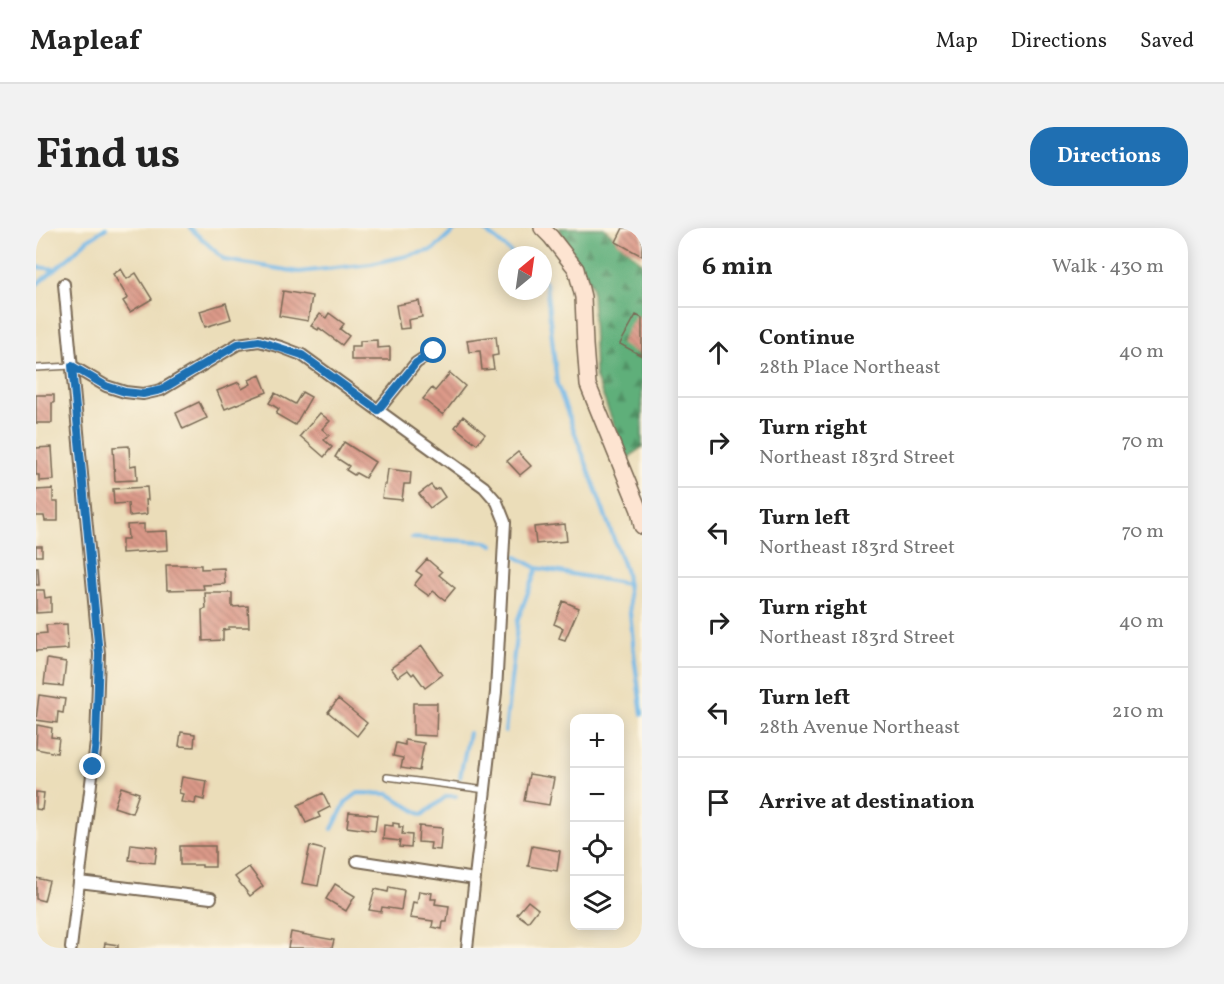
<!DOCTYPE html>
<html lang="en">
<head>
<meta charset="utf-8">
<style>
  :root { --surface:#fff; --page:#f2f2f2; --text:#222; --muted:#767676; --line:#e0e0e0; --accent:#1f6fb2 }
  body { margin:0; font-family:Vollkorn,serif; background:var(--page); color:var(--text) }
  .controls { position:absolute; right:18px; bottom:18px; display:grid; overflow:hidden; border-radius:12px; box-shadow:0 3px 15px #0003 }
  .controls button { width:54px; height:54px; display:grid; place-items:center; padding:0; border:0; border-bottom:2px solid var(--line); background:var(--surface); color:var(--text); font:30px sans-serif }
  .compass { position:absolute; left:462px; top:18px; width:54px; height:54px; border-radius:50%; background:var(--surface); box-shadow:0 3px 15px #0003; rotate:29deg }
  .stop { position:absolute; width:18px; height:18px; margin:-14px; border:4px solid #1f6fb2; border-radius:50%; background:#fff }
  .stop.end { background:#1f6fb2; border-color:#fff; box-shadow:0 2px 6px #0008 }
  .list { margin:0; padding:0; list-style:none }
  h2 { display:flex; justify-content:space-between; align-items:center; height:78px; margin:0; padding:0 24px; font-size:26px }
  h2 small { font-size:20px; font-weight:400; color:var(--muted) }
  .list li { display:grid; grid-template-columns:39px 1fr auto; gap:18px; align-items:center; box-sizing:border-box; height:90px; padding:0 24px; border-top:2px solid var(--line) }
  .list b { display:block; font-size:22px; white-space:nowrap }
  .list p { margin:0; font-size:20px; white-space:nowrap; color:var(--muted) }
  .list em { font-size:20px; font-style:normal; color:var(--muted) }
  .icon { flex:none; width:33px; height:33px; fill:none; stroke:currentColor; stroke-width:2; stroke-linecap:round; stroke-linejoin:round }
  .map { position:relative; flex:none; width:606px; height:720px; overflow:hidden; border-radius:24px }
  header { display:flex; align-items:center; gap:36px; box-sizing:border-box; height:84px; padding:0 30px; background:var(--surface); border-bottom:2px solid var(--line) }
  header strong { font-size:28px }
  nav { display:flex; gap:33px; margin-inline-start:auto; font-size:21px }
  .intro { display:flex; align-items:center; justify-content:space-between; box-sizing:border-box; height:144px; padding:0 36px }
  h1 { margin:0; font-size:42px }
  .button { padding:15px 27px; border-radius:24px; background:var(--accent); color:#fff; font-size:21px; font-weight:700 }
  main { display:flex; gap:36px; padding:0 36px }
  aside { flex:1; background:var(--surface); border-radius:24px; box-shadow:0 3px 15px #0003 }
  .map>svg:first-child { display:block }
  .forest { fill:url(#forest-firs); stroke:#4d6c4c; stroke-width:1.5 }
  .lines { fill:none; stroke-linecap:round; stroke-linejoin:round }
  .stream { stroke:#71b7e8; stroke-width:4 }
  .building { fill:url(#building-back-hatch) }
  .lane-casing { stroke:#796954; stroke-width:8 }
  .street-casing { stroke:#796954; stroke-width:14 }
  .secondary-casing { stroke:#796954; stroke-width:18 }
  .lane { stroke:#fff; stroke-width:5 }
  .street { stroke:#fff; stroke-width:10 }
  .secondary { stroke:#fde4d1; stroke-width:15 }
  .route { stroke:#1f6fb2; stroke-width:8 }
</style>
</head>
<body>
<header>
<strong>Mapleaf</strong>
<nav><a>Map</a><a>Directions</a><a>Saved</a></nav>
</header>
<div class="intro"><h1>Find us</h1><a class="button">Directions</a></div>
<main>
<div class="map">
<svg width="606" height="720" viewBox="0 0 606 720">
  <defs>
    <pattern id="forest-firs" width="22" height="20" patternUnits="userSpaceOnUse" patternTransform="scale(1.5)"><rect width="22" height="20" fill="#5faf7a"/><path d="M5 1l3.5 6h-7zM16 11l3.5 6h-7z" fill="#508f63"/></pattern>
    <pattern id="building-back-hatch" width="6" height="6" patternUnits="userSpaceOnUse" patternTransform="scale(1.5)"><rect width="6" height="6" fill="#dc9a89"/><path d="M-1 5l2 2M0 0l6 6M5-1l2 2" fill="none" stroke="#b47e6f"/></pattern>
  </defs>
  <rect width="100%" height="100%" fill="#fcf5e5"/>
  <filter id="ink" filterUnits="userSpaceOnUse"><feTurbulence type="fractalNoise" baseFrequency=".0167" numOctaves="2"/><feDisplacementMap in="SourceGraphic" scale="12" xChannelSelector="R" yChannelSelector="G"/><feConvolveMatrix kernelMatrix="1 2 1 2 8 2 1 2 1" color-interpolation-filters="sRGB"/></filter>
  <filter id="wash" filterUnits="userSpaceOnUse"><feTurbulence type="fractalNoise" baseFrequency=".008" numOctaves="4" result="noise"/><feDisplacementMap in="SourceGraphic" scale="24" xChannelSelector="R" yChannelSelector="G"/><feGaussianBlur stdDeviation="1.35" result="paint"/><feColorMatrix in="noise" values="0 0 0 0 0 0 0 0 0 0 0 0 0 0 0 0 0 1.4 0 .05"/><feComposite in="paint" operator="in"/></filter>
  <g filter="url(#wash)">
    <rect width="100%" height="100%" fill="#ebddb9"/>
    <path class="forest" d="M 523,0 L 568,0 L 606,35 L 606,219 L 591,231 L 559,147 L 556,59 Z"/>
    <g class="lines">
      <path class="stream" d="M 154,0 L 189,32 L 263,44 L 335,36 L 397,22 L 420,1 L 439,0
        M 446,0 L 478,27
        M 0,39 L 20,41
        M 507,52 L 510,55 L 521,156 L 590,344 L 599,435 L 606,486
        M 0,57 L 35,28 L 51,12 L 70,0
        M 376,310 L 451,314 L 457,317
        M 479,328 L 501,340 L 592,356
        M 469,504 L 482,391 L 501,340
        M 424,549 L 433,505
        M 296,601 L 310,574 L 322,565 L 353,566 L 386,587 L 411,568 L 420,568"/>
    </g>
    <g id="blocks">
      <path class="building" d="M 587,0 L 606,0 L 606,28 L 580,14 Z
        M 85,41 L 91,51 L 100,45 L 116,71 L 94,84 L 87,73 L 92,70 L 77,46 Z
        M 247,63 L 276,68 L 272,93 L 243,88 Z
        M 383,73 L 386,89 L 372,92 L 373,100 L 364,101 L 360,77 Z
        M 190,75 L 195,91 L 169,99 L 164,83 Z
        M 293,85 L 308,96 L 304,101 L 313,108 L 306,117 L 283,100 L 282,102 L 275,98 L 284,86 L 290,90 Z
        M 600,87 L 606,90 L 606,128 L 584,116 Z
        M 460,108 L 462,127 L 456,128 L 458,141 L 446,142 L 444,123 L 433,124 L 431,112 Z
        M 341,112 L 341,120 L 354,119 L 354,132 L 315,132 L 315,118 L 324,118 L 324,113 Z
        M 414,145 L 429,158 L 407,187 L 387,171 L 396,160 L 399,163 Z
        M 224,147 L 231,164 L 189,181 L 181,163 L 203,154 L 206,161 L 215,156 L 213,152 Z
        M 266,164 L 275,169 L 259,197 L 240,186 L 243,181 L 233,175 L 239,165 L 259,176 Z
        M 0,167 L 18,167 L 18,175 L 16,175 L 16,195 L 0,195 Z
        M 163,174 L 171,190 L 147,201 L 140,185 Z
        M 284,185 L 294,193 L 286,201 L 293,207 L 288,212 L 296,219 L 288,229 L 264,208 Z
        M 427,188 L 449,206 L 441,216 L 419,199 Z
        M 308,214 L 339,234 L 329,250 L 320,245 L 318,247 L 310,242 L 313,238 L 299,229 Z
        M 93,218 L 94,238 L 100,237 L 101,252 L 79,253 L 77,219 Z
        M 16,219 L 18,252 L 3,253 L 3,247 L 0,247 L 0,220 Z
        M 482,224 L 495,238 L 484,247 L 471,233 Z
        M 352,241 L 375,244 L 374,256 L 368,256 L 366,272 L 346,270 L 348,257 L 350,257 Z
        M 395,257 L 399,262 L 403,260 L 409,269 L 394,280 L 383,266 Z
        M 111,259 L 112,272 L 110,272 L 111,286 L 93,288 L 92,275 L 78,276 L 77,261 Z
        M 17,261 L 17,274 L 22,274 L 22,293 L 9,293 L 8,288 L 0,288 L 0,262 Z
        M 108,296 L 108,304 L 131,303 L 132,322 L 86,325 L 86,311 L 92,311 L 91,297 Z
        M 529,296 L 531,313 L 500,316 L 498,299 Z
        M 0,318 L 6,318 L 6,328 L 0,328 Z
        M 391,331 L 406,344 L 403,347 L 419,360 L 409,372 L 397,363 L 393,368 L 378,357 L 386,347 L 380,343 Z
        M 130,337 L 165,337 L 165,341 L 188,340 L 189,356 L 167,357 L 168,361 L 131,362 Z
        M 0,340 L 2,340 L 3,357 L 0,357 Z
        M 0,362 L 8,362 L 9,370 L 15,369 L 15,384 L 0,385 Z
        M 169,365 L 196,365 L 196,379 L 212,378 L 213,399 L 193,399 L 193,401 L 187,402 L 187,412 L 167,413 L 166,382 L 170,381 Z
        M 527,373 L 543,380 L 529,412 L 523,410 L 527,400 L 518,396 Z
        M 31,396 L 32,421 L 0,423 L 0,406 L 11,405 L 10,397 Z
        M 386,418 L 406,447 L 389,460 L 378,445 L 376,447 L 372,442 L 362,449 L 355,440 Z
        M 11,431 L 30,434 L 27,458 L 8,456 Z
        M 3,467 L 29,471 L 27,485 L 22,484 L 21,495 L 0,492 Z
        M 302,471 L 331,495 L 321,508 L 292,484 Z
        M 377,475 L 401,475 L 400,508 L 377,507 Z
        M 1,497 L 16,500 L 15,509 L 23,510 L 21,525 L 0,521 Z
        M 145,504 L 159,506 L 158,519 L 143,518 Z
        M 369,512 L 388,515 L 383,543 L 365,540 L 367,530 L 357,528 L 360,515 L 369,517 Z
        M 493,546 L 518,550 L 513,577 L 488,573 Z
        M 146,549 L 171,553 L 168,572 L 160,570 L 159,576 L 145,574 L 147,566 L 143,565 Z
        M 85,559 L 103,565 L 96,585 L 78,579 Z
        M 0,564 L 8,565 L 6,582 L 0,581 Z
        M 287,565 L 294,579 L 282,585 L 284,589 L 270,595 L 262,577 Z
        M 313,584 L 341,587 L 339,603 L 311,599 Z
        M 357,595 L 363,596 L 363,599 L 367,599 L 366,606 L 376,607 L 375,620 L 363,619 L 364,613 L 347,611 L 348,597 L 357,598 Z
        M 383,598 L 406,600 L 404,622 L 394,621 L 395,615 L 382,614 Z
        M 95,616 L 121,619 L 119,635 L 93,632 Z
        M 144,618 L 179,618 L 179,639 L 166,639 L 166,637 L 144,637 Z
        M 274,618 L 289,622 L 282,658 L 266,655 Z
        M 496,618 L 524,623 L 521,643 L 492,638 Z
        M 213,639 L 227,658 L 214,668 L 199,649 Z
        M 0,650 L 13,653 L 8,673 L 0,671 Z
        M 299,656 L 319,668 L 310,683 L 290,671 Z
        M 353,659 L 368,662 L 365,682 L 346,679 L 345,684 L 333,682 L 339,661 L 352,664 Z
        M 383,663 L 396,665 L 395,671 L 400,671 L 399,676 L 413,678 L 411,694 L 407,694 L 406,701 L 396,699 L 397,693 L 374,690 L 377,674 L 381,675 Z
        M 492,673 L 502,681 L 492,694 L 481,686 Z
        M 255,704 L 298,712 L 296,720 L 252,720 Z
        M 69,715 L 82,717 L 82,720 L 68,720 Z"/>
    </g>
  </g>
  <g filter="url(#ink)">
    <use href="#blocks" fill-opacity="0" stroke="#796954" stroke-width="1.5"/>
    <g class="lines">
      <defs>
        <path id="lane" d="M 0,140 L 36,138
          M 351,549 L 450,562"/>
        <path id="street" d="M 28,56 L 63,426 L 60,514 L 35,720
          M 36,138 L 70,158 L 89,164 L 107,166 L 125,162 L 202,116 L 223,113 L 245,119 L 266,127 L 448,259 L 461,274 L 469,294 L 460,464 L 431,720
          M 342,182 L 380,135 L 398,123
          M 321,633 L 439,651
          M 43,654 L 175,670"/>
        <path id="secondary" d="M 506,0 L 515,9 L 540,41 L 547,69 L 549,117 L 552,157 L 603,282 L 606,298"/>
      </defs>
      <use href="#lane" class="lane-casing"/>
      <use href="#street" class="street-casing"/>
      <use href="#secondary" class="secondary-casing"/>
      <use href="#lane" class="lane"/>
      <use href="#street" class="street"/>
      <use href="#secondary" class="secondary"/>
    </g>
  </g>
  <g class="lines" filter="url(#ink)">
    <path class="route" d="M 57,539 L 60,514 L 63,426 L 36,138 L 70,158 L 89,164 L 107,166 L 125,162 L 202,116 L 223,113 L 266,127 L 342,182 L 380,135 L 398,123"/>
  </g>
</svg>
<div class="controls">
<button>+</button>
<button>−</button>
<button><svg class="icon" aria-label="locate" viewBox="0 0 24 24"><circle cx="12" cy="12" r="6"/><path d="M12 2v4M12 18v4M2 12h4M18 12h4"/></svg></button>
<button><svg class="icon" aria-label="layers" viewBox="0 0 24 24"><path d="M12 4l9 5-9 5-9-5zM3 14l9 5 9-5"/></svg></button>
</div>
<svg class="compass" viewBox="-18 -18 36 36"><path d="M0-13l5 13h-10z" fill="#e53935"/><path d="M0 13l5-13h-10z" fill="#767676"/></svg>
<div class="stop" style="left:398px;top:123px"></div>
<div class="stop end" style="left:57px;top:539px"></div>
</div>
<aside>
<h2>6 min<small>Walk · 430 m</small></h2>
<ul class="list">
<li><svg class="icon" aria-label="ahead" viewBox="0 0 24 24"><path d="M12 20V5M6 11l6-6 6 6"/></svg><div><b>Continue</b><p>28th Place Northeast</p></div><em>40 m</em></li>
<li><svg class="icon" aria-label="right" viewBox="0 0 24 24"><path d="M7 20v-9h11M14 6l5 5-5 5"/></svg><div><b>Turn right</b><p>Northeast 183rd Street</p></div><em>70 m</em></li>
<li><svg class="icon" aria-label="left" viewBox="0 0 24 24"><path d="M17 20v-9H6M10 6l-5 5 5 5"/></svg><div><b>Turn left</b><p>Northeast 183rd Street</p></div><em>70 m</em></li>
<li><svg class="icon" aria-label="right" viewBox="0 0 24 24"><path d="M7 20v-9h11M14 6l5 5-5 5"/></svg><div><b>Turn right</b><p>Northeast 183rd Street</p></div><em>40 m</em></li>
<li><svg class="icon" aria-label="left" viewBox="0 0 24 24"><path d="M17 20v-9H6M10 6l-5 5 5 5"/></svg><div><b>Turn left</b><p>28th Avenue Northeast</p></div><em>210 m</em></li>
<li><svg class="icon" aria-label="arrive" viewBox="0 0 24 24"><path d="M6 21V4h12l-3 4 3 4H6"/></svg><div><b>Arrive at destination</b></div></li>
</ul>
</aside>
</main>
</body>
</html>
